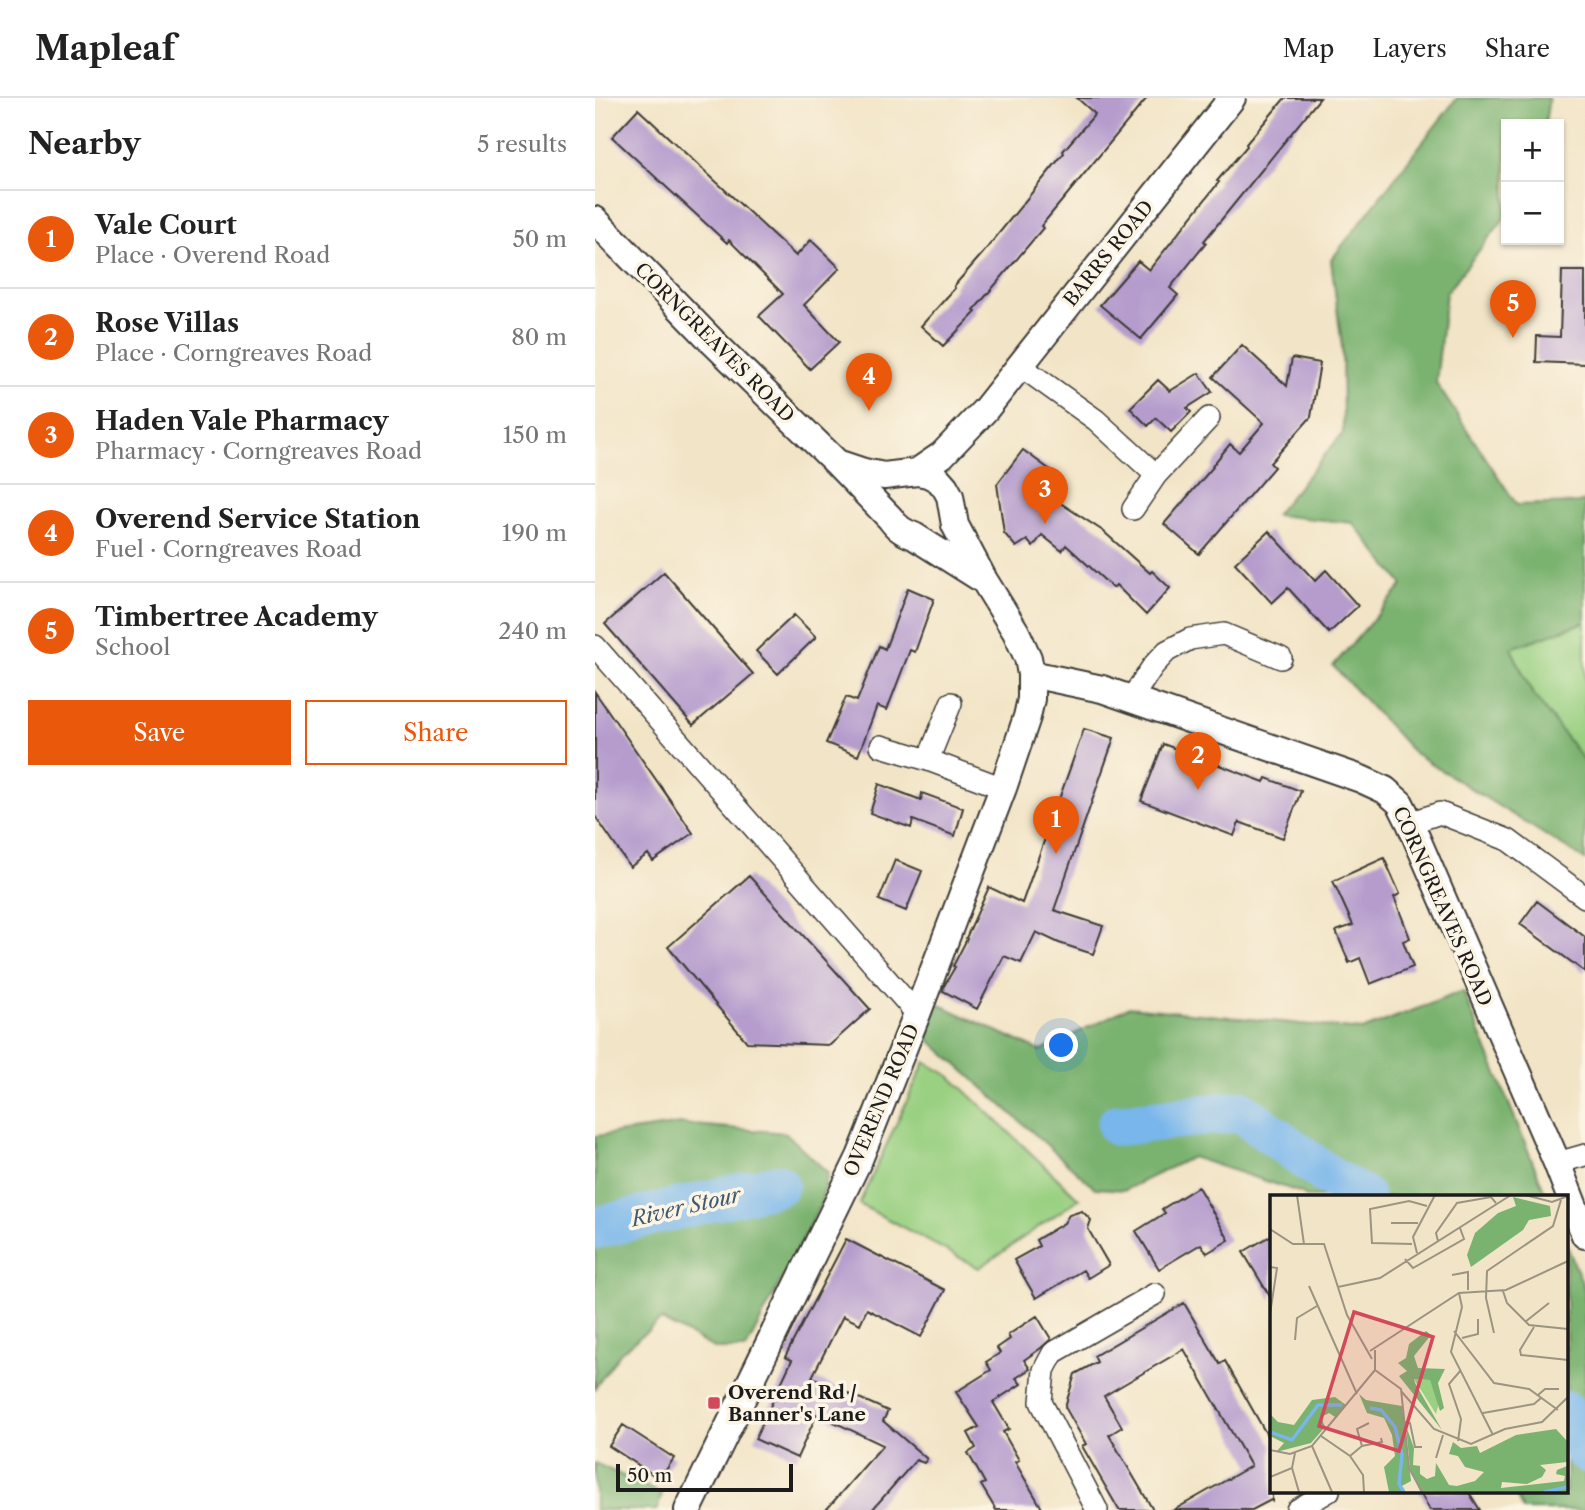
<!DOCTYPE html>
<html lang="en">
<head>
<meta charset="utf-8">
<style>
  :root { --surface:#fff; --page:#f2f2f2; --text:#222; --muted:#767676; --line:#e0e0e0; --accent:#ea580c }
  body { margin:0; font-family:"Libre Caslon Text",serif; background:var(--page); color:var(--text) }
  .controls { position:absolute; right:21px; top:21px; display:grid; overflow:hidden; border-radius:0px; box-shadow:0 2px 5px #0004 }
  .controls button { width:63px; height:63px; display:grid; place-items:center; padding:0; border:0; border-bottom:2px solid var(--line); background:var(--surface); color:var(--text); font:35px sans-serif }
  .scale { position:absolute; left:21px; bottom:18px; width:177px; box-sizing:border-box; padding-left:7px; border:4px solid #1c1c1c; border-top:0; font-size:19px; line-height:24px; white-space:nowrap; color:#1c1c1c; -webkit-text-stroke:5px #fcf5e5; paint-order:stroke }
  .you { position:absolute; left:467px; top:948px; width:24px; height:24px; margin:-18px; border:5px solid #fff; border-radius:50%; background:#1a73e8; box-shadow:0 0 0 10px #1a73e833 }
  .badge { display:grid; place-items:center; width:46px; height:46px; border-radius:50%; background:var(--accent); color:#fff; font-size:23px; font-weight:700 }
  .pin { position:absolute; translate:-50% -58px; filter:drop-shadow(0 2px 4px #0008) }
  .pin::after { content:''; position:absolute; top:37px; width:24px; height:21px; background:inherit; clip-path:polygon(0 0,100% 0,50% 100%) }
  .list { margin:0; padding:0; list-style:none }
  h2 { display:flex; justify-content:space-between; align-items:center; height:91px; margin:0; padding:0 28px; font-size:30px }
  h2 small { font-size:23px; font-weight:400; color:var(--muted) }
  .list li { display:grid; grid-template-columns:46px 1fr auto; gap:21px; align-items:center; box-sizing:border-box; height:98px; padding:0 28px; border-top:2px solid var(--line) }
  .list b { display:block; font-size:26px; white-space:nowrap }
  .list p { margin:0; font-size:23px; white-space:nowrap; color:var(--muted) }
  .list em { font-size:23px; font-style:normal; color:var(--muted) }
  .actions { display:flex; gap:14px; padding:21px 28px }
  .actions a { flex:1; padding:16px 0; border:2px solid var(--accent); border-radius:0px; text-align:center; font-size:24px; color:var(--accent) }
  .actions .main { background:var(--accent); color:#fff }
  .map { position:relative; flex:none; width:990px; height:1412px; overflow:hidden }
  header { display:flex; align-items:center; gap:42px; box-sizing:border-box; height:98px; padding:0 35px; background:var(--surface); border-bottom:2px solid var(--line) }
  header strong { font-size:33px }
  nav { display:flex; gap:38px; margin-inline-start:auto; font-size:24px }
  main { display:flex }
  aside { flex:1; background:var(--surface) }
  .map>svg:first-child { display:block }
  .green { fill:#99d081; stroke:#5a764e; stroke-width:2 }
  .forest { fill:#7ab26f; stroke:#4b6746; stroke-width:2 }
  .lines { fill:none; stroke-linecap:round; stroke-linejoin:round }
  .river { stroke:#78b6eb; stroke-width:42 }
  .building { fill:#b59ccd }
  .minor-casing { stroke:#3c3a36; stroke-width:24 }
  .tertiary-casing { stroke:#3c3a36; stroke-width:30 }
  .minor { stroke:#fff; stroke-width:21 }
  .tertiary { stroke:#fff; stroke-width:26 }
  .poi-dot { fill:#d1495b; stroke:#fcf5e5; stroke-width:2.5 }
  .labels { text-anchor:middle; stroke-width:7; stroke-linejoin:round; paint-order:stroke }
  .street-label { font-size:19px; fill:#1c1c1c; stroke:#fcf5e5 }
  .poi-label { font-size:19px; font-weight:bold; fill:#1c1c1c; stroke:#fcf5e5; text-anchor:start }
  .water-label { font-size:21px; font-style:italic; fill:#415a6f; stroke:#fcf5e5 }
  .inset-river { fill:none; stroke:#78b6eb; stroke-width:3.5 }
  .inset-road { fill:none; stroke:#9c9482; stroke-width:2 }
  .view { fill:#d1495b; fill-opacity:0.15; stroke:#d1495b; stroke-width:3.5 }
  .inset-edge { fill:none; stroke:#1c1c1c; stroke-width:3.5 }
</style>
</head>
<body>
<header>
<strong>Mapleaf</strong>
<nav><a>Map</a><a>Layers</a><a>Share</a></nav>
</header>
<main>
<aside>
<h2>Nearby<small>5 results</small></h2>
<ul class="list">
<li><span class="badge">1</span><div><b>Vale Court</b><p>Place · Overend Road</p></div><em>50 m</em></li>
<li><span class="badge">2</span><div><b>Rose Villas</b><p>Place · Corngreaves Road</p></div><em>80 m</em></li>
<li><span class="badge">3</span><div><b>Haden Vale Pharmacy</b><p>Pharmacy · Corngreaves Road</p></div><em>150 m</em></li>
<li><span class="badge">4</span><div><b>Overend Service Station</b><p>Fuel · Corngreaves Road</p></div><em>190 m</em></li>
<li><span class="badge">5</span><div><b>Timbertree Academy</b><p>School</p></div><em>240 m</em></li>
</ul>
<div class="actions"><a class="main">Save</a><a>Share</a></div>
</aside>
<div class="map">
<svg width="990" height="1412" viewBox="0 0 990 1412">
  <rect width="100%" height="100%" fill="#fcf5e5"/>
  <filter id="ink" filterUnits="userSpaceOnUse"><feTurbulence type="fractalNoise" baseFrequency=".0143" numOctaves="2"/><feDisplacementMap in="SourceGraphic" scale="14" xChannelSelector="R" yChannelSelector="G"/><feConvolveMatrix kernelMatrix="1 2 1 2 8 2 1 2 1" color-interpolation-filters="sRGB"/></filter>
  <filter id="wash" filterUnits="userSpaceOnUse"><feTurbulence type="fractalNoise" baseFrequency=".00686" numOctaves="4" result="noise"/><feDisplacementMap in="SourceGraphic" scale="28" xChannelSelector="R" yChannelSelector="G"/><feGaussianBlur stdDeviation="1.57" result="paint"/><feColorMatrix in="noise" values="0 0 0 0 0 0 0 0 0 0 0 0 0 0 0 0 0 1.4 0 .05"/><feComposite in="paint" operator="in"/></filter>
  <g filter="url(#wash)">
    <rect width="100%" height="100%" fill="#f2e4c6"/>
    <path class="green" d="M 990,524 L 990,664 L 937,595 L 916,550 Z
      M 330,964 L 355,978 L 484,1101 L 384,1170 L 264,1106 Z"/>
    <path class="forest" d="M 862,0 L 954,0 L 950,26 L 911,26 L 911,118 L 851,195 L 841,285 L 922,407 L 983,405 L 990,403 L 990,524 L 916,550 L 937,595 L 990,664 L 990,762 L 819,655 L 738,568 L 808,487 L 758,425 L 680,417 L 748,335 L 747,249 L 736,162 Z
      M 868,893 L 952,1099 L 711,1099 L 707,1095 L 597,1059 L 530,1092 L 500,1090 L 332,940 L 343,906 L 445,953 L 534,909 L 767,932 Z
      M 87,1026 L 191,1035 L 233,1075 L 226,1105 L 151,1251 L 121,1251 L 66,1222 L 26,1254 L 0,1290 L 0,1038 Z
      M 971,1145 L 990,1192 L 990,1412 L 928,1412 L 919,1393 L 971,1393 Z
      M 0,1365 L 67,1396 L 62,1412 L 0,1412 Z"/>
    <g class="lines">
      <path class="river" d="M 523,1027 L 646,1013 L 739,1082 L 768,1099
        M 0,1130 L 183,1087
        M 971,1314 L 990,1354"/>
    </g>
    <g id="blocks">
      <path class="building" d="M 482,0 L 552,0 L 446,128 L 448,130 L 379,212 L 381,214 L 348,248 L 326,228 L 360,190 L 359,188 L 388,155 L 469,55 L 468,53 L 500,16 Z
        M 690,0 L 725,0 L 609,143 L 611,145 L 575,190 L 583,197 L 546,241 L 505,207 L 543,163 L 554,172 L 624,84 L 622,83 L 652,48 L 651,46 Z
        M 43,11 L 201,158 L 216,142 L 245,170 L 209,207 L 244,244 L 215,271 L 164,218 L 188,196 L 134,142 L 132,145 L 17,39 Z
        M 967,173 L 990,173 L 990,266 L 941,264 L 942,238 L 965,239 Z
        M 647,247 L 692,288 L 697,260 L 725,265 L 716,319 L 675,365 L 679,369 L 604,456 L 569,426 L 618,369 L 617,368 L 635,346 L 644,354 L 669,325 L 618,279 Z
        M 604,275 L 617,294 L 592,310 L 596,314 L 576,334 L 561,320 L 553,328 L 535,310 L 563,282 L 575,293 Z
        M 428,352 L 458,374 L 444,391 L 508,433 L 555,475 L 557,473 L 575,490 L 551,517 L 521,487 L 518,490 L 471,447 L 467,453 L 447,437 L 438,449 L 432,442 L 421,449 L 409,435 L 402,386 Z
        M 674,433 L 720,483 L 731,472 L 763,508 L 734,535 L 693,490 L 677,505 L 640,465 Z
        M 69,474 L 158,576 L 98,627 L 10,526 Z
        M 313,490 L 339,501 L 320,554 L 315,552 L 292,612 L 282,608 L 263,658 L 231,645 L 251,599 L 262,603 L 284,548 L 290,551 Z
        M 199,517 L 221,539 L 183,576 L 161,553 Z
        M 0,594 L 98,735 L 58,763 L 53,756 L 35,769 L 0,718 Z
        M 489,631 L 519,640 L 459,812 L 508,828 L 498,856 L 464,845 L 441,834 L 426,865 L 409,858 L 382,911 L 348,893 L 349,888 L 360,869 L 358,868 L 372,841 L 371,840 L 394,789 L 427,805 Z
        M 568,646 L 669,684 L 671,680 L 706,693 L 688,740 L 644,724 L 639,738 L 546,703 Z
        M 284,686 L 326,702 L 327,695 L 368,710 L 360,738 L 318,722 L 316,730 L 275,715 Z
        M 789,760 L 805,796 L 799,799 L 815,840 L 808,843 L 818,869 L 775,886 L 765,860 L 754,865 L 741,833 L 758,827 L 738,783 Z
        M 300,762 L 327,773 L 311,813 L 284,802 Z
        M 154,778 L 275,911 L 235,947 L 152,944 L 73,849 Z
        M 942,803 L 990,839 L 990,874 L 925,826 Z
        M 603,1089 L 634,1142 L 612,1155 L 606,1146 L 564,1171 L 541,1133 L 570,1115 L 567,1111 Z
        M 487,1113 L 496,1122 L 493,1131 L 514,1167 L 493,1180 L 488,1172 L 441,1200 L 419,1162 L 444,1148 L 441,1142 L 469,1125 L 474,1117 Z
        M 677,1137 L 677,1202 L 648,1154 Z
        M 251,1141 L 350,1192 L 326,1239 L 272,1211 L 265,1226 L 248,1218 L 217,1279 L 293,1313 L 288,1323 L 332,1361 L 329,1365 L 321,1362 L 277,1412 L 231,1412 L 288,1347 L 222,1316 L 202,1360 L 160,1341 L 197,1262 L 190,1259 Z
        M 589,1205 L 625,1266 L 630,1263 L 677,1346 L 677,1403 L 676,1402 L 657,1412 L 579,1412 L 656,1368 L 589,1251 L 509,1298 L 527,1329 L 514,1337 L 558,1412 L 524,1412 L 487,1348 L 491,1346 L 470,1309 L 480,1276 L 502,1264 L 499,1258 Z
        M 442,1218 L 456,1241 L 446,1250 L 429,1262 L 435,1271 L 421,1280 L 426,1286 L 398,1304 L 414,1331 L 408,1334 L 424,1362 L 420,1364 L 448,1412 L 401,1412 L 386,1387 L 390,1385 L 373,1355 L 381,1350 L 373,1335 L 384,1329 L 361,1294 L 396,1272 L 391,1264 L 405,1255 L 402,1250 L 415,1241 L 413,1237 Z
        M 28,1327 L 79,1360 L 65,1381 L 14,1348 Z
        M 824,1393 L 873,1393 L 885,1412 L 835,1412 Z"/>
    </g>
  </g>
  <g filter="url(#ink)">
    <use href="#blocks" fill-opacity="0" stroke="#3c3a36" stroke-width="2"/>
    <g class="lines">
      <defs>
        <path id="minor" d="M 424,267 L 501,322 L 561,377
          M 538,411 L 561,377 L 614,320
          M 0,548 L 322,916
          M 536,601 L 558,568 L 572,553 L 595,541 L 629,536 L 686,560
          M 286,648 L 333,662 L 408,690
          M 333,662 L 356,605
          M 815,725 L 845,715 L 913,742 L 990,799
          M 962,1065 L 990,1057
          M 502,1412 L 446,1304 L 449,1272 L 458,1255 L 560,1196
          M 702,1412 L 734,1393"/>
        <path id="tertiary" d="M 0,122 L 118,244 L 242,365 L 295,420 C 302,430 308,434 319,438 L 387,481
          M 322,374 L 347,357 L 390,312 L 637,0
          M 436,576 L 507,591 L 766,681 L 790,692 L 805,705 L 815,725 L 962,1065 L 990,1137
          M 93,1412 L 265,1059 L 322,916 L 408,690 L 432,619 L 436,601 L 436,576 L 433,560 L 421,534 L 389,482 L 360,427 L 355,398 L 350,389 L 343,381 L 333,376 L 322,374 L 289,378 L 269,374 L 242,365"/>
      </defs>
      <use href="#minor" class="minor-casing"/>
      <use href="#tertiary" class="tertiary-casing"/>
      <use href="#minor" class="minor"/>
      <use href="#tertiary" class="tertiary"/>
    </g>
  </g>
  <rect class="poi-dot" x="112" y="1298" width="14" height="14" rx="3.5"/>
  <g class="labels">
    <g class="street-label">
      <text transform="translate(513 155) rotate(-51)" y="7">BARRS ROAD</text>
      <text transform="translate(120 244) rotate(45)" y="7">CORNGREAVES ROAD</text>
      <text transform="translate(848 808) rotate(66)" y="7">CORNGREAVES ROAD</text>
      <text transform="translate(286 1002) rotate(-67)" y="7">OVEREND ROAD</text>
    </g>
    <g class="poi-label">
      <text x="133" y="1301">Overend Rd /<tspan x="133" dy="22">Banner's Lane</tspan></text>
    </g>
    <g class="water-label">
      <text transform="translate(91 1109) rotate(-13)" y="7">River Stour</text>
    </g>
  </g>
  <g transform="translate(675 1097)">
    <rect width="298" height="298" fill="#f2e4c6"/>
    <path d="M 144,184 L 160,185 L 169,208 L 166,219 Z" fill="#99d081"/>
    <path d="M 243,2 L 280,11 L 281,21 L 259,25 L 253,35 L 201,72 L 197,60 L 205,38 L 228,18 L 246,11 ZM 156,136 L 161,140 L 144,161 L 148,173 L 175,174 L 168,188 L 174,213 L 170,216 L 160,185 L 144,184 L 145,188 L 172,235 L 129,181 L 137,176 L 128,168 L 136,163 L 139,149 ZM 89,199 L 96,205 L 132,211 L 141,286 L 130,292 L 134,297 L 119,297 L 114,272 L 125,261 L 122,240 L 114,223 L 97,218 ZM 65,202 L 76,210 L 65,222 L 59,218 L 51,222 L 55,232 L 41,248 L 6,257 L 14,248 L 0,241 L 0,219 L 8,227 L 24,230 L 42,205 ZM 136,231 L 144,253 L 143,270 L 150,271 L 150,279 L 157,284 L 165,281 L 166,268 L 179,290 L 187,291 L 205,286 L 214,277 L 195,272 L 188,261 L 179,259 L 183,247 L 191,253 L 207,251 L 210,258 L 246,240 L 286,234 L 297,246 L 297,267 L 270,270 L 276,275 L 272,282 L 257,289 L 232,287 L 231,293 L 294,286 L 295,281 L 286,279 L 287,275 L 297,271 L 297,297 L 150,296 L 140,273 Z" fill="#7ab26f"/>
    <path class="inset-river" d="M 100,213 L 111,215 L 125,232 L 132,260 L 129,289 L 134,297M 0,237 L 22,245 L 48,210 L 72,210M 274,297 L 298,292"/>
    <path class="inset-road" d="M 255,0 L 282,7 L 298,1M 121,28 L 148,28M 0,34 L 23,49 L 34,49 L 27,0M 168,46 L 166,38 L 187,8 L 221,2 L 226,8M 34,49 L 54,49 L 77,120 L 102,164M 142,49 L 102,48 L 100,14 L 139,6 L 157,11M 147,58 L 143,42 L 165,0M 135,64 L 143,73 L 194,44 L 190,33M 0,72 L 7,73 L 0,119M 182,80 L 198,77 L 198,95M 39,91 L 87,199M 68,92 L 110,83 L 241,0M 233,96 L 237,108 L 259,130 L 298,134M 189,98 L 192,112 L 181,157 L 223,240M 255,127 L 279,108M 264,132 L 250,155 L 251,160 L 298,165M 184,136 L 224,188 L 259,194 L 288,215M 224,138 L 216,103 L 217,76 L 283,31 L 291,5M 192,143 L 208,139 L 208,124M 25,145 L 27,123 L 47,111M 105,155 L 105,175 L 131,194 L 139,273 L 152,297M 100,156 L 189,98 L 236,95 L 298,66M 131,196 L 164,234 L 201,249 L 235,234 L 272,227 L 298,202M 268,200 L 275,194 L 289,194M 213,218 L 264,209 L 271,203M 135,227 L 140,228 L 145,252 L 152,252M 51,241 L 80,261 L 93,280 L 94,297M 188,246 L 191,224 L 179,189 L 191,175M 42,251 L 62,297M 92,251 L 87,234 L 99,228M 0,255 L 20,259 L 42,251 L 105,175M 80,261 L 92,251 L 112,247 L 111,243M 166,263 L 173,240M 22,273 L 29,297M 0,282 L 22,273 L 25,258"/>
    <path class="view" d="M 84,117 L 163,142 L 129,256 L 49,231 Z"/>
    <rect width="298" height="298" class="inset-edge"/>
  </g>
</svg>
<div class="controls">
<button>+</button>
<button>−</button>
</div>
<div class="scale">50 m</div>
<div class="you"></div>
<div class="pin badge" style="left:461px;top:756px">1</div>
<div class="pin badge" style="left:603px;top:692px">2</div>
<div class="pin badge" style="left:450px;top:426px">3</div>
<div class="pin badge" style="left:274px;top:313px">4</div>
<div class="pin badge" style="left:918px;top:240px">5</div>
</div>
</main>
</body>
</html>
